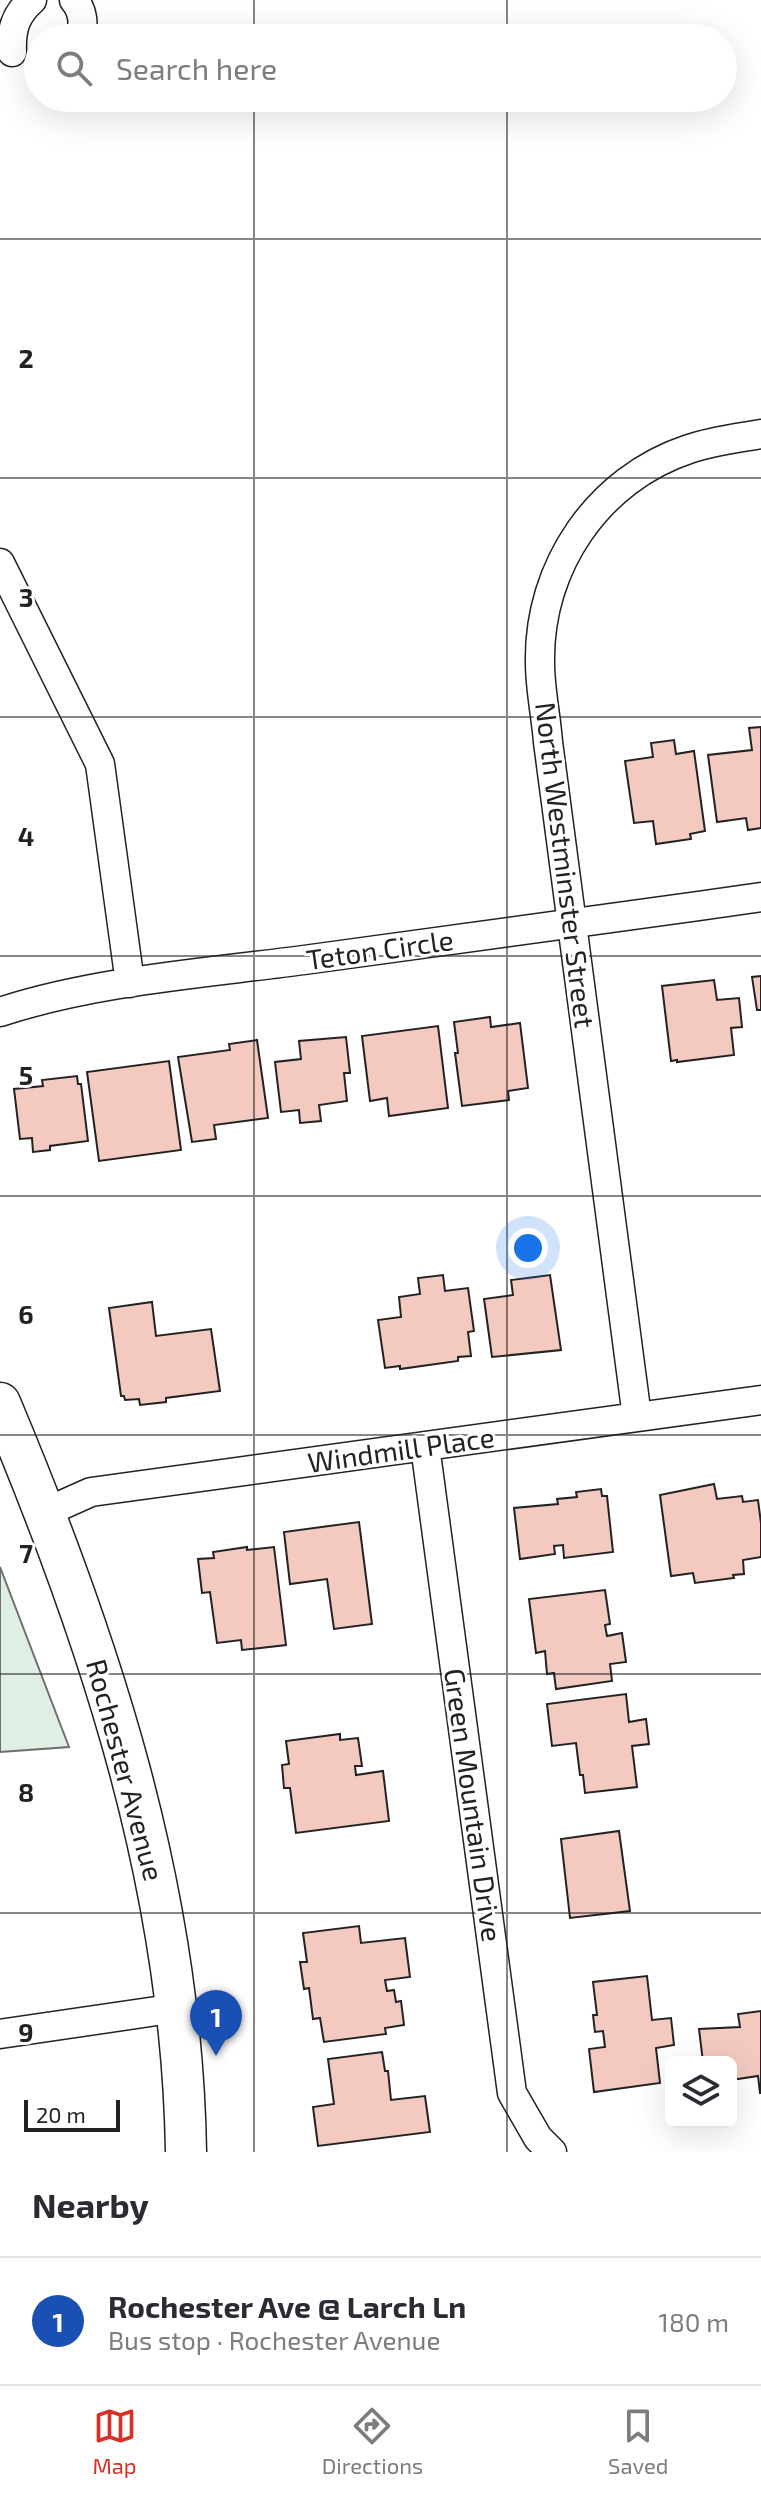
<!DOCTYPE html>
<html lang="en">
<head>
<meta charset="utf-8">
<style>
  :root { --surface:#fff; --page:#f2f2f3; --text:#2b2b33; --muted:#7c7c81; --line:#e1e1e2; --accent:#d93025 }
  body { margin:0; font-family:"Exo 2",sans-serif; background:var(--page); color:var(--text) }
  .controls { position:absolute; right:24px; bottom:24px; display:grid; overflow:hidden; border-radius:12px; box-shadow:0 8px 32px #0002 }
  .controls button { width:72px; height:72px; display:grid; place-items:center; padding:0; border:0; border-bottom:2px solid var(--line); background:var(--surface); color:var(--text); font:40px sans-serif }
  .scale { position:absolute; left:24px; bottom:20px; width:96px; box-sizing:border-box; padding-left:8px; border:4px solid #222; border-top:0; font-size:22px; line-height:28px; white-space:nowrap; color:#222; -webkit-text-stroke:6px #fff; paint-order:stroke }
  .you { position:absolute; left:528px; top:1248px; width:28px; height:28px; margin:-20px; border:6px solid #fff; border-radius:50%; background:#1a73e8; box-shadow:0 0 0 12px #1a73e833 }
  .badge { display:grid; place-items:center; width:52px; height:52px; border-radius:50%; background:var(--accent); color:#fff; font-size:26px; font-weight:700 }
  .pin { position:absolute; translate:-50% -66px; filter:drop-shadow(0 2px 4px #0008) }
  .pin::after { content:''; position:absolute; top:42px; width:28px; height:24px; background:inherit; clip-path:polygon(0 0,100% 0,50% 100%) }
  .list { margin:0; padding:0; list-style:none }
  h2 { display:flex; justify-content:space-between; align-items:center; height:104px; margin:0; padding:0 32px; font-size:34px }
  h2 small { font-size:26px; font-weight:400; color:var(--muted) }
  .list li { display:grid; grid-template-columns:52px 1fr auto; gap:24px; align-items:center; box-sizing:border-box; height:128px; padding:0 32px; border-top:2px solid var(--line) }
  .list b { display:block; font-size:30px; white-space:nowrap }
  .list p { margin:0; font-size:26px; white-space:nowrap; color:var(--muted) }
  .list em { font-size:26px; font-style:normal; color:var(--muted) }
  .icon { flex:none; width:44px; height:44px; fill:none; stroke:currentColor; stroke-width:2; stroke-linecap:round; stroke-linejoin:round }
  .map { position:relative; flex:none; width:761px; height:2152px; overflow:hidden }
  .search { position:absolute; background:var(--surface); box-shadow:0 8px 32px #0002; left:24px; right:24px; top:24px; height:88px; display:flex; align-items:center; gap:20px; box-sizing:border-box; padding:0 28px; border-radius:44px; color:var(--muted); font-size:30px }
  .sheet { height:232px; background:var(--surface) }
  nav { display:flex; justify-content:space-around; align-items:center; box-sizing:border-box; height:112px; border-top:2px solid var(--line); background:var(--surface); font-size:22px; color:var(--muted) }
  nav a { display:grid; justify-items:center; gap:4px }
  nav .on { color:var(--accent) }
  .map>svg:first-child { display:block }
  .green { fill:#e0efe3; stroke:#6f6f6f; stroke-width:2 }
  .building { fill:#f3c9c0; stroke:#222; stroke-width:2 }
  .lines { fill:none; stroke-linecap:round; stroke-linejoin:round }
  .street-casing { stroke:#222; stroke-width:31 }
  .secondary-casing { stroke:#222; stroke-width:43 }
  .street { stroke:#fff; stroke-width:28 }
  .secondary { stroke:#fff; stroke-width:40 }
  .grid { fill:none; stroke:#222; stroke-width:2; stroke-opacity:0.55 }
  .labels { text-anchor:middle; stroke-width:6; stroke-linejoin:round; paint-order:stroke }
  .street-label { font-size:28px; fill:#222; stroke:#fff }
  .grid-label { font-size:26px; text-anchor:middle; font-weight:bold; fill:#222; stroke:#fff; stroke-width:6; stroke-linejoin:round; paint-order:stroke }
</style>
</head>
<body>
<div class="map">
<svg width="761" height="2152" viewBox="0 0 761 2152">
  <rect width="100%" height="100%" fill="#fff"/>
  <path class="green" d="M 0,1567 L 69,1747 L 0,1752 Z"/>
  <path class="building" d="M 761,727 L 761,828 L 748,830 L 746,818 L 717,822 L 708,755 L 752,750 L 749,728 Z
    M 674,740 L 676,754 L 694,751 L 705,831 L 690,834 L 691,839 L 656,844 L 653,821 L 634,823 L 625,761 L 653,757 L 651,743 Z
    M 761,976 L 761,1010 L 757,1010 L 752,977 Z
    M 714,980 L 717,1000 L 739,998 L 742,1027 L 731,1028 L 734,1055 L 677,1062 L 677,1060 L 671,1061 L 662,986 Z
    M 490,1017 L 491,1027 L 520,1023 L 528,1088 L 508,1091 L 509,1100 L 462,1106 L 455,1053 L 458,1053 L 454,1022 Z
    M 438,1026 L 448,1108 L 389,1116 L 387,1098 L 370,1101 L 362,1036 Z
    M 346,1037 L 350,1073 L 344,1073 L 347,1101 L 319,1105 L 321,1121 L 300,1123 L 299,1110 L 281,1112 L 275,1062 L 301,1059 L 299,1041 Z
    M 257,1040 L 268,1118 L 214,1125 L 216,1139 L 192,1142 L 178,1057 L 230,1050 L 229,1044 Z
    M 169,1061 L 181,1150 L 99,1161 L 87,1072 Z
    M 77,1076 L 78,1084 L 81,1084 L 88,1141 L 50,1146 L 50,1150 L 33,1152 L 32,1138 L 20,1139 L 14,1089 L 43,1086 L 42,1080 Z
    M 443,1275 L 445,1291 L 468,1288 L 474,1331 L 468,1332 L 471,1356 L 458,1357 L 458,1361 L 400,1369 L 400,1366 L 385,1368 L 378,1320 L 401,1317 L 399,1297 L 420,1294 L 418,1278 Z
    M 550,1275 L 561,1350 L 492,1357 L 484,1299 L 513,1295 L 511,1280 Z
    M 152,1302 L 156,1336 L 211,1329 L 220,1391 L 166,1398 L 166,1402 L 140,1405 L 139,1399 L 125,1400 L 124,1396 L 121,1396 L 109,1308 Z
    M 714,1484 L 717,1499 L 742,1496 L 743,1502 L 758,1500 L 761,1523 L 761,1557 L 743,1560 L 744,1574 L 733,1575 L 734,1578 L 695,1583 L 693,1573 L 671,1576 L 660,1495 Z
    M 601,1489 L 602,1496 L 607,1496 L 613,1552 L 564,1558 L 563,1545 L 554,1546 L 555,1554 L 520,1559 L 514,1508 L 558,1504 L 557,1499 L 577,1497 L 576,1492 Z
    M 359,1522 L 372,1624 L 334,1629 L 327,1579 L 290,1584 L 284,1532 Z
    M 247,1547 L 247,1550 L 274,1547 L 286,1645 L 242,1650 L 241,1640 L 217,1643 L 210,1592 L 202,1593 L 198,1559 L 214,1558 L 213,1552 Z
    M 605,1590 L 610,1624 L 605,1625 L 607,1636 L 622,1633 L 626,1662 L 610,1664 L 612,1681 L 556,1689 L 554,1673 L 547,1674 L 545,1651 L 536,1653 L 529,1599 Z
    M 626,1694 L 629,1722 L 646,1719 L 649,1744 L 632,1746 L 637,1787 L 585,1793 L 583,1775 L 580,1775 L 576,1743 L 552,1746 L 547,1704 Z
    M 340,1734 L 340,1740 L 358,1738 L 362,1766 L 355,1766 L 356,1775 L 383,1771 L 389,1821 L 296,1833 L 290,1788 L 284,1788 L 282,1765 L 289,1764 L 286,1741 Z
    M 619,1831 L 630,1911 L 570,1918 L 561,1839 Z
    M 359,1926 L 361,1943 L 405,1938 L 410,1977 L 385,1980 L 387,1991 L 394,1990 L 396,2002 L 401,2001 L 404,2025 L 385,2028 L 386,2034 L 324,2042 L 320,2018 L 313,2019 L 309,1988 L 304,1989 L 300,1962 L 307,1962 L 303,1933 Z
    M 647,1976 L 652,2020 L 671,2018 L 674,2045 L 656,2048 L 660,2083 L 594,2092 L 589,2049 L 605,2047 L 603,2031 L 595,2032 L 593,2015 L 597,2015 L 593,1982 Z
    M 761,2011 L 761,2093 L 760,2093 L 758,2076 L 731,2080 L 731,2062 L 703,2062 L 699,2029 L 740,2027 L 738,2014 Z
    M 382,2052 L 385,2071 L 388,2071 L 391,2100 L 425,2096 L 430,2132 L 318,2146 L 313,2107 L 334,2104 L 328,2059 Z"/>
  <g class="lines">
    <defs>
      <path id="street" d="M 74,0 C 83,11 85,25 79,38
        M 12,52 C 11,30 15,15 32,0
        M 0,563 L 100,764 L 130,983
        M 0,1012 C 94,981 206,973 304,960 C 457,940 609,919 761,897
        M 637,1417 L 548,742 C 546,716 540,689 540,663 C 538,567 598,479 689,449 C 712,441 738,438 761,434
        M 425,1446 L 512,2093 L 538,2138 L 552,2152
        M 44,1513 L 91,1492 L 761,1400
        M 0,2034 L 177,2008"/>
      <path id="secondary" d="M 0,1403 C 101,1643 182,1889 186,2152"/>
    </defs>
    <use href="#street" class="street-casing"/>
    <use href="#secondary" class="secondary-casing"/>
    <use href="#street" class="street"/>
    <use href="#secondary" class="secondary"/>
  </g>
  <path class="grid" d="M 254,0 L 254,38M 507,0 L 507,38M 254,98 L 254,2152M 507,98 L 507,2152M 0,239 L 761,239M 0,478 L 761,478M 0,717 L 761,717M 0,956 L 761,956M 0,1196 L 761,1196M 0,1435 L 761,1435M 0,1674 L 761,1674M 0,1913 L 761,1913"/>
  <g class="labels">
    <g class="street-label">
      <text transform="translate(565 865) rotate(83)" y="10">North Westminster Street</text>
      <text transform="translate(380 950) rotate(-8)" y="10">Teton Circle</text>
      <text transform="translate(401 1450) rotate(-8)" y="10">Windmill Place</text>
      <text transform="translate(125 1770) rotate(75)" y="10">Rochester Avenue</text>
      <text transform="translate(473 1805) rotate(82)" y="10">Green Mountain Drive</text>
    </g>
  </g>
  <g class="grid-label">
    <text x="26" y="368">2</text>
    <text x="26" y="607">3</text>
    <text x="26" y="846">4</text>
    <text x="26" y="1085">5</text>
    <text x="26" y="1324">6</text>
    <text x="26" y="1563">7</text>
    <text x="26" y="1802">8</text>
    <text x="26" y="2042">9</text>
  </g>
</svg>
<div class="controls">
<button><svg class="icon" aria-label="layers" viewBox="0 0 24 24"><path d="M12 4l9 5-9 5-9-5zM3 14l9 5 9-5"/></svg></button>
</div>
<div class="scale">20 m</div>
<div class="you"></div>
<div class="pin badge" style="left:216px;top:2056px;background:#1a4fb4">1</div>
<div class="search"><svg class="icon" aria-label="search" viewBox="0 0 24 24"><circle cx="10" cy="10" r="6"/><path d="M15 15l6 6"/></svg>Search here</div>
</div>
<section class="sheet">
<h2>Nearby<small></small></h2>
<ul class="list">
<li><span class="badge" style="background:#1a4fb4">1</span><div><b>Rochester Ave @ Larch Ln</b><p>Bus stop · Rochester Avenue</p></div><em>180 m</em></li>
</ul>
</section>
<nav>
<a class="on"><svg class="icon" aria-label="map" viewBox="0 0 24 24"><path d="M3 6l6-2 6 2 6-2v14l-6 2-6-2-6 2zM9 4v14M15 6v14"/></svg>Map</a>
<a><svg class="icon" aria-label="directions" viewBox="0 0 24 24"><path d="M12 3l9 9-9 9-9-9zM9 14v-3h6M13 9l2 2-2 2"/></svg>Directions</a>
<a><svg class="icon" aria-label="saved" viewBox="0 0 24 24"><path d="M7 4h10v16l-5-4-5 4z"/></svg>Saved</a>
</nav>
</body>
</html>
